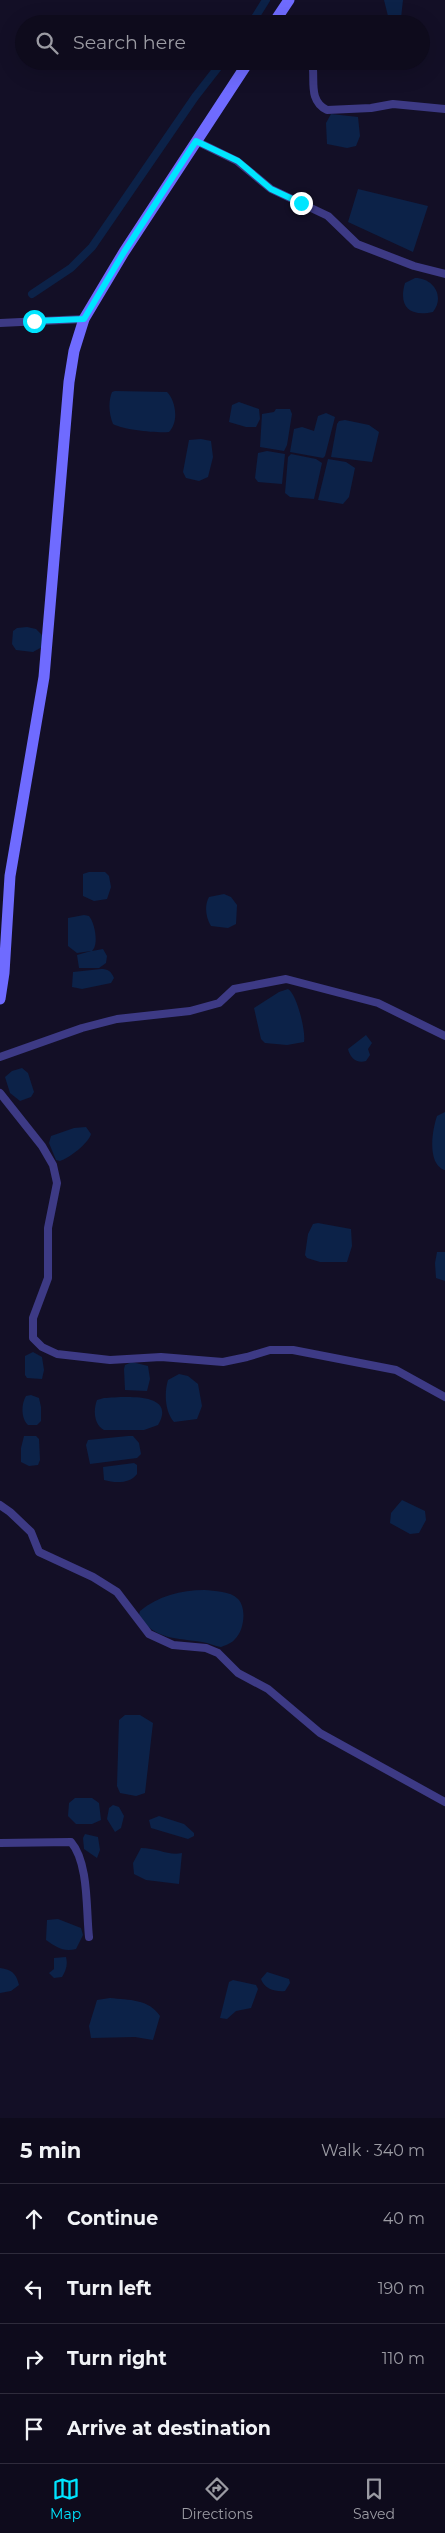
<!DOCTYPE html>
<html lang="en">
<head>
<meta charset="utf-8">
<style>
  :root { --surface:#0e0b1c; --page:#1c1929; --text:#f1f3f6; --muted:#9b9ba3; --line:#2e2b3b; --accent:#00e5ff }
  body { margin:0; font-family:Montserrat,sans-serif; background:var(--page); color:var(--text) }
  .stop { position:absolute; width:15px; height:15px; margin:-11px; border:4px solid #00e5ff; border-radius:50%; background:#fff }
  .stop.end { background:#00e5ff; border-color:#fff; box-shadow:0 1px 5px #0008 }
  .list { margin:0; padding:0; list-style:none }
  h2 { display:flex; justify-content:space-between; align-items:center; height:65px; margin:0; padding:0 20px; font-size:21px }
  h2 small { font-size:16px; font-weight:400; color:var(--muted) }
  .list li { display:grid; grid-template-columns:32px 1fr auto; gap:15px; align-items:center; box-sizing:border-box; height:70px; padding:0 20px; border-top:1px solid var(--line) }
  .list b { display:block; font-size:19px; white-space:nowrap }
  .list em { font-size:16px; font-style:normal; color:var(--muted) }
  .icon { flex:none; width:28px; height:28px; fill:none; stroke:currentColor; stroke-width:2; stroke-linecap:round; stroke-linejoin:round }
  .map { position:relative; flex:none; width:445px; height:2118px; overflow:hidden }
  .search { position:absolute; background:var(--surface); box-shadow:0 5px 20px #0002; left:15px; right:15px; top:15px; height:55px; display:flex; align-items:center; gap:12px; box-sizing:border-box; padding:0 18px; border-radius:28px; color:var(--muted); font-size:19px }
  .sheet { height:345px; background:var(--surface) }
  nav { display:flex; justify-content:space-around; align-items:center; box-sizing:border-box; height:70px; border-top:1px solid var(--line); background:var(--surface); font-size:14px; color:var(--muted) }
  nav a { display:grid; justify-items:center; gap:2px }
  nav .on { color:var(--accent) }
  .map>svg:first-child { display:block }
  .water { fill:#0c2248 }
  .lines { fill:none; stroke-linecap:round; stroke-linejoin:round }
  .canal { stroke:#0c2248; stroke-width:8 }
  .street { stroke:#3d3a85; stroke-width:8 }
  .secondary { stroke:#6f6bff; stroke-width:11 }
  .route { stroke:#00e5ff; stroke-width:6 }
</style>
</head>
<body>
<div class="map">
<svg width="445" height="2118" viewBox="0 0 445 2118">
  <rect width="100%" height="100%" fill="#130f26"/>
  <path class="water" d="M 384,0 L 403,0 L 401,18 L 388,16 Z
    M 331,114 L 358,117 L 360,136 L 356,146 L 347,148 L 327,144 L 326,123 Z
    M 358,189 L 428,206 L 413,252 L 348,222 Z
    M 415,278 C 434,278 445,297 433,312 C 410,317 398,307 405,283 Z
    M 115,391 L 167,392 C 176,401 179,422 169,432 C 156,433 124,430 113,424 C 109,414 108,402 112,392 Z
    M 239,402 L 259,409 L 260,419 L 256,427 L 246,427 L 229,422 L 232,405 Z
    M 276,409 L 290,409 L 292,414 L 287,445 L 284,451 L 260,447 L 262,414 L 274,412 Z
    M 326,413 L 335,417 L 325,456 L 323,458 L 290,452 L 294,429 L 302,427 L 314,431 L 318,416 Z
    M 345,420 L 369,425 L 379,432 L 372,462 L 331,457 L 337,424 L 339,421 Z
    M 201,439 L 211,441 L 213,457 L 208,477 L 199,481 L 186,478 L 183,472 L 189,440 Z
    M 267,451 L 285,454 L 282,484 L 258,482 L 255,478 L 258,453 Z
    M 291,454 L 316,459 L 322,463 L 314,499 L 290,497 L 285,493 L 288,457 Z
    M 328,459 L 346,462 L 355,468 L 349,497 L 343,504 L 318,500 Z
    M 27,627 L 36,629 L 42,635 L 42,647 L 33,652 L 16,650 L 12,644 L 13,631 L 17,628 Z
    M 89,872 L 105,872 L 109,876 L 111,887 L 107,899 L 94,901 L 83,896 L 83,874 Z
    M 224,894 L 231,897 L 237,905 L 236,924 L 228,928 L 211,926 C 206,918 204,906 209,897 Z
    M 84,915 L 89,916 C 95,923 99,945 92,951 L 103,949 L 107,956 L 106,963 L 99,968 L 79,968 L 77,955 L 91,951 L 77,953 L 68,946 L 68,918 Z
    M 101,969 C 108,969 111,971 114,978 L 111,983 L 82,989 L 72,987 L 73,972 Z
    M 288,989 C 297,994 306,1032 304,1042 L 287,1045 L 265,1043 L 261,1039 L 254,1008 L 279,992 Z
    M 366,1035 L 372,1043 L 368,1049 L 370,1055 L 366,1061 C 357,1064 350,1058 348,1049 Z
    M 22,1068 L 28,1073 L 34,1092 L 31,1097 L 20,1101 L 10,1093 L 5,1077 L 12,1071 Z
    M 445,1112 L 445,1170 L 444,1170 C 427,1163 432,1131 437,1116 Z
    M 86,1127 L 91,1134 C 88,1144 69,1158 60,1161 L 56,1160 L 49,1143 L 51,1136 L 74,1128 Z
    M 318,1223 L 351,1229 L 352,1246 L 347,1262 L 320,1262 L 307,1258 L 305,1255 L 308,1234 L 313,1224 Z
    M 437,1252 L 445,1252 L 445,1281 L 436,1278 L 435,1263 Z
    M 33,1352 L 42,1357 L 44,1370 L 42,1379 L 27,1378 L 25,1375 L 25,1356 Z
    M 132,1362 L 148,1366 L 150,1379 L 147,1391 L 125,1390 L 124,1369 L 125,1365 Z
    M 179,1374 L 188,1376 L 198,1384 L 202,1406 L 197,1419 L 174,1422 C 165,1412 164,1393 168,1380 Z
    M 31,1395 L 39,1398 L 41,1407 L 41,1421 L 37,1425 L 28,1425 C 21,1419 21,1404 26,1396 Z
    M 104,1398 C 122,1397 178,1391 158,1425 L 144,1430 L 104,1430 C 94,1425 93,1410 97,1400 Z
    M 24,1436 L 36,1436 L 39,1439 L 40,1460 L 38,1465 L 29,1466 L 21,1462 L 21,1448 Z
    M 128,1436 L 133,1436 L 139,1443 L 141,1454 L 137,1458 L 90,1464 L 86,1445 L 88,1440 Z
    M 134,1463 L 137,1465 L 137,1474 C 130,1484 115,1483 104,1480 L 103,1467 Z
    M 402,1500 L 425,1511 L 426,1520 L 419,1533 L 410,1534 L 390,1523 L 391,1513 Z
    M 204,1590 C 215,1591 230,1591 238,1599 C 247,1608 244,1631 235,1639 C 232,1643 226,1645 221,1647 C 214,1646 209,1643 202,1642 C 178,1638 153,1640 139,1615 L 140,1611 C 158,1596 181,1590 204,1590 Z
    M 125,1715 L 140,1715 L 153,1723 L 145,1793 L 136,1796 L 120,1793 L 117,1786 L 119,1720 Z
    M 75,1798 L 92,1798 L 99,1803 L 101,1820 L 92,1824 L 76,1824 L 68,1816 L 69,1803 Z
    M 113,1805 L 119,1807 L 124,1816 L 121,1828 L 115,1832 L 107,1819 L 109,1808 Z
    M 159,1816 L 184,1824 L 194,1833 L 194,1836 L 188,1839 L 151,1828 L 149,1820 Z
    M 85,1834 L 98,1837 L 100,1850 L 97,1858 L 84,1849 L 83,1838 Z
    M 141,1848 C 157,1848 169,1856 182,1853 L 179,1884 L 146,1880 L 134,1874 L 133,1863 Z
    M 58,1919 L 81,1928 L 83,1935 L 76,1949 C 63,1952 56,1947 46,1940 L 47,1920 Z
    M 66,1957 C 68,1965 66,1970 62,1977 L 54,1978 L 49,1973 L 54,1969 L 54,1958 Z
    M 0,1968 C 12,1970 16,1973 19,1985 L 11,1991 L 0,1993 Z
    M 267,1972 L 289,1979 L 290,1983 L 285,1991 C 276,1992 264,1989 261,1979 Z
    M 233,1980 L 256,1985 L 258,1989 L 251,2008 L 236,2011 L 227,2019 L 220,2018 L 229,1982 Z
    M 110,1998 C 129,2000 149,1999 160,2016 L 153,2040 L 135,2037 L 91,2038 L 89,2026 L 97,2000 Z"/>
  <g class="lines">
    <path class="canal" d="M 251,24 L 266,0
      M 32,294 L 71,268 L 92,247 L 195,97 L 223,61"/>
    <path class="street" d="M 312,61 C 316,78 307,100 327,110 L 371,108 L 393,104 L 445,109
      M 196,141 L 237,161 L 271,189 L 328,216 L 357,244 L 414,266 L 445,274
      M 0,323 L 84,319
      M 0,1057 L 82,1028 L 117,1019 L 190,1011 L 219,1003 L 234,989 L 286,979 L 378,1003 L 445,1036
      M 0,1093 L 42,1146 L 53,1165 L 57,1183 L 48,1228 L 48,1278 L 33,1318 L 33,1338 L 42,1347 L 57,1354 L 110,1360 L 161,1357 L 223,1362 L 247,1357 L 270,1350 L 293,1350 L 396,1370 L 445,1397
      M 0,1505 L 10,1512 L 31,1532 L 39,1552 L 93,1577 L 117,1592 L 149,1634 L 173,1645 L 206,1648 L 218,1653 L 238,1673 L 268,1689 L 320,1733 L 445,1802
      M 0,1843 L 71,1842 C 89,1863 86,1910 89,1937"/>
    <path class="secondary" d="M 273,24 L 289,0
      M 0,999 L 4,973 L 10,876 L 44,677 L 69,382 L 74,351 L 84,319 L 124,252 L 249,61"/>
  </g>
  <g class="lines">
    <path class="route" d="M 34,321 L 84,319 L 124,252 L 196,141 L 238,161 L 271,189 L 301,203"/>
  </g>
</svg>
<div class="stop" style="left:34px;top:321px"></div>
<div class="stop end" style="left:301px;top:203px"></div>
<div class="search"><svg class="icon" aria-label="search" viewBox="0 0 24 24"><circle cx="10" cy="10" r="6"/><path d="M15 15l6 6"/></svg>Search here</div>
</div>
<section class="sheet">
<h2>5 min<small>Walk · 340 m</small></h2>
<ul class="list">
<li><svg class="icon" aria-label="ahead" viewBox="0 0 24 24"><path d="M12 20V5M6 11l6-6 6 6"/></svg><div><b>Continue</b></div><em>40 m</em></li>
<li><svg class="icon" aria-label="left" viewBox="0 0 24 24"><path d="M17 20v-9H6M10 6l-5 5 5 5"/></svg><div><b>Turn left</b></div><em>190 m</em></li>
<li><svg class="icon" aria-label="right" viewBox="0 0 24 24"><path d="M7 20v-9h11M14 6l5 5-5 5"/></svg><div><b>Turn right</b></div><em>110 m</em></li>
<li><svg class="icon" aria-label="arrive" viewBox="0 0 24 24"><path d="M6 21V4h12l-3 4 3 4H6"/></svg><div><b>Arrive at destination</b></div></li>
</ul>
</section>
<nav>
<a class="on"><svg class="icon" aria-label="map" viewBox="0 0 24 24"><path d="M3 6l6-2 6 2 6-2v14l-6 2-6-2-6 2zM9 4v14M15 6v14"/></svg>Map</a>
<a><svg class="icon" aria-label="directions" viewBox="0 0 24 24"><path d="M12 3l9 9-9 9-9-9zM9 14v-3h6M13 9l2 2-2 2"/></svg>Directions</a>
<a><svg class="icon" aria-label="saved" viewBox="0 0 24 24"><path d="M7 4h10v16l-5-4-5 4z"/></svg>Saved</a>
</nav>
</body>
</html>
